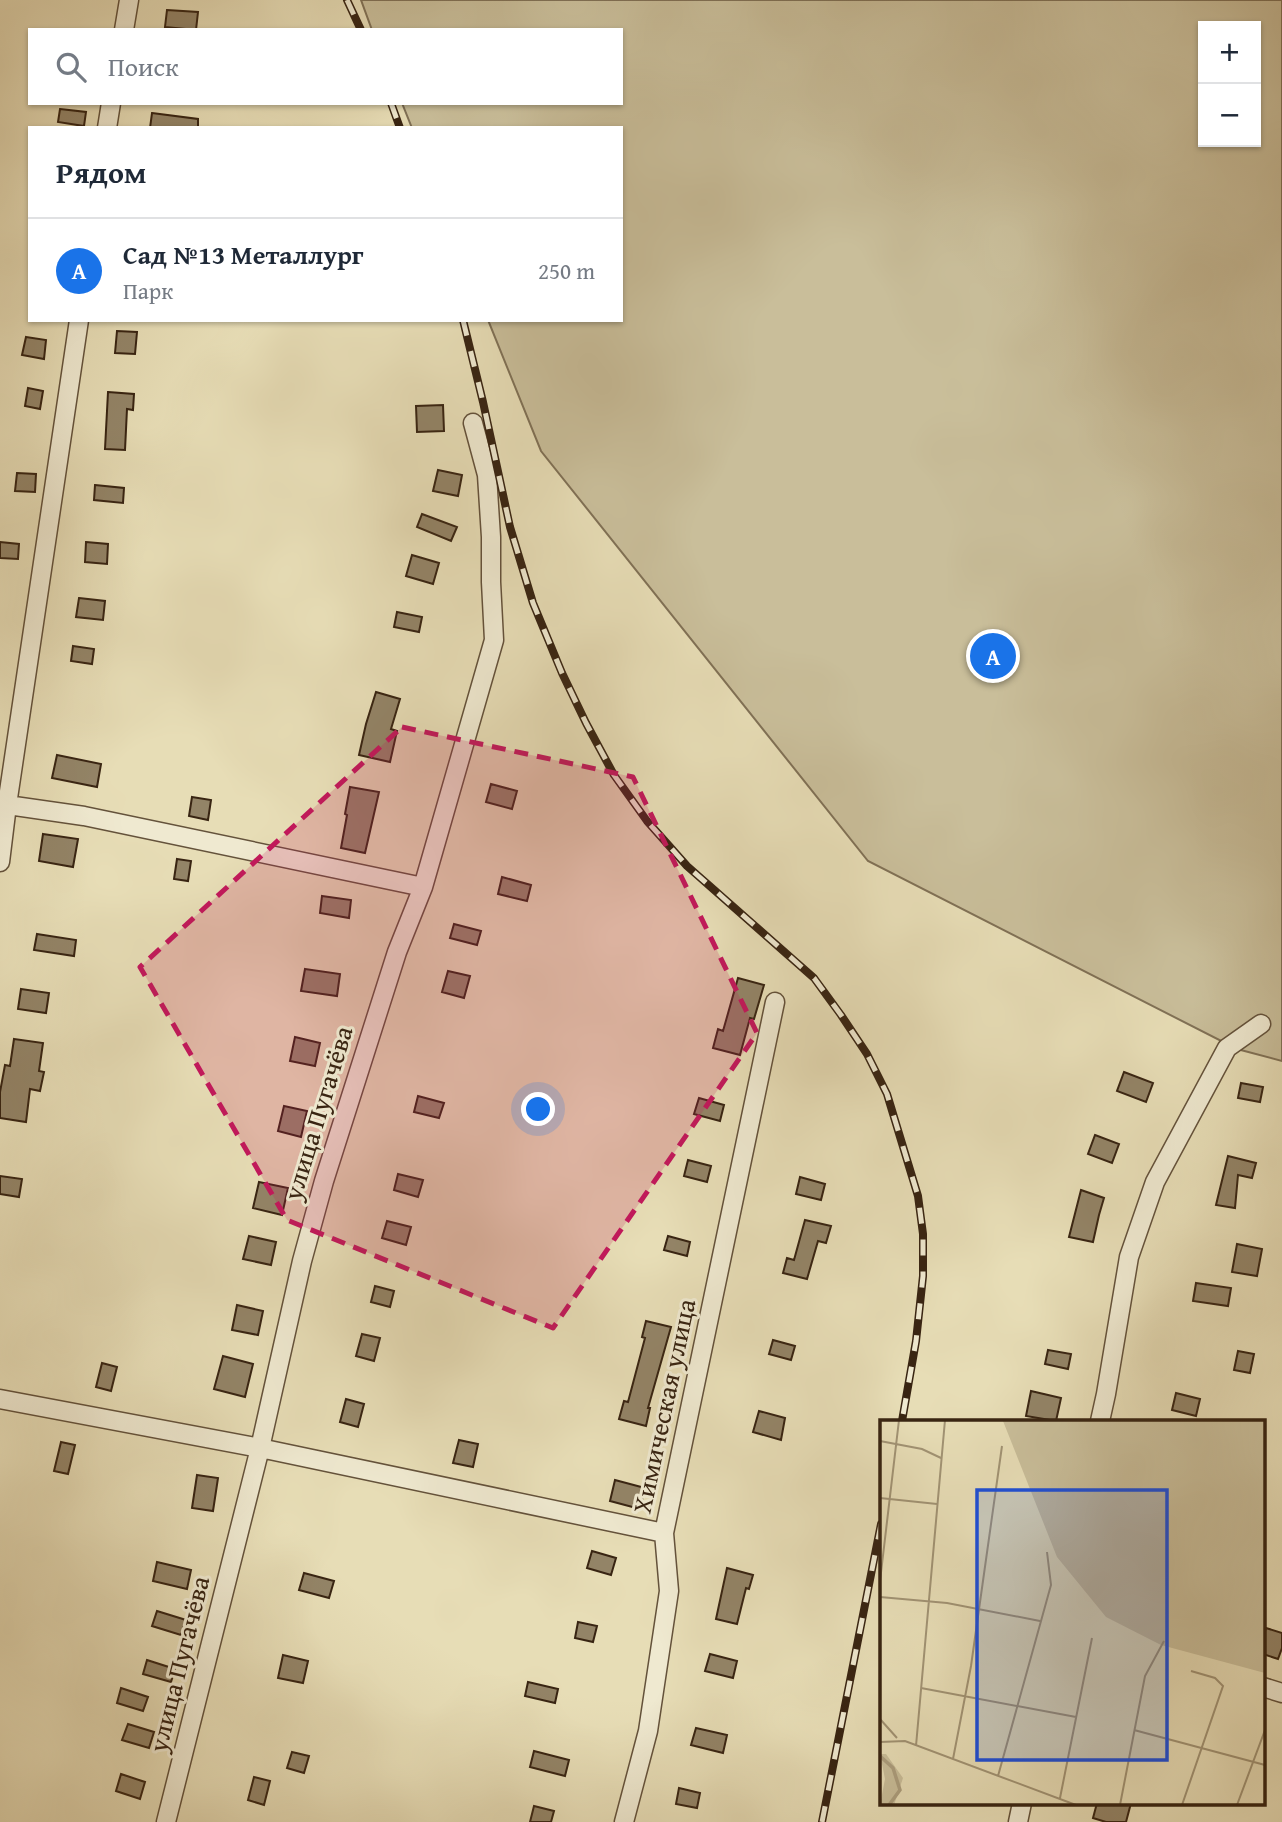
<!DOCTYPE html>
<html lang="ru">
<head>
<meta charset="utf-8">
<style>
  :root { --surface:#fff; --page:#f6f6f7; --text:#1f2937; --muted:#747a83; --line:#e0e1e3; --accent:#1a73e8 }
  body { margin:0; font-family:"Gentium Book Plus",serif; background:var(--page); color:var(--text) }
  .controls { position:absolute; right:21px; top:21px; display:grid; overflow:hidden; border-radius:0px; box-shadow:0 2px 5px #0004 }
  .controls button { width:63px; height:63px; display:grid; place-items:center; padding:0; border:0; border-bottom:2px solid var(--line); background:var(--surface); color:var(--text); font:35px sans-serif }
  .you { position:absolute; left:539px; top:1110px; width:24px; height:24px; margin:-18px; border:5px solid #fff; border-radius:50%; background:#1a73e8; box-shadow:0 0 0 10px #1a73e833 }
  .badge { display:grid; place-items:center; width:46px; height:46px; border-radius:50%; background:var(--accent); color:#fff; font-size:23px; font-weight:700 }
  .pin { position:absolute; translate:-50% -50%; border:4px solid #fff; box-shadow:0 2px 7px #0006 }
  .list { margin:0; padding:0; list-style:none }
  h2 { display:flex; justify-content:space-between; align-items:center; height:91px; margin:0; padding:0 28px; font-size:30px }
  h2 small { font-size:23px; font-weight:400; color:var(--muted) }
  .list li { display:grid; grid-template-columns:46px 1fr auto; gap:21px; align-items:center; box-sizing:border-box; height:105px; padding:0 28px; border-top:2px solid var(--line) }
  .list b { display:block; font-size:26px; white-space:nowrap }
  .list p { margin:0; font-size:23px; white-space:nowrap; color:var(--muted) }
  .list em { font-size:23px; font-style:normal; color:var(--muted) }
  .icon { flex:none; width:38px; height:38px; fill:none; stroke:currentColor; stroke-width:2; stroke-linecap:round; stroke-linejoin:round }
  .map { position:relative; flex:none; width:1282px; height:1822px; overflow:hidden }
  .search { position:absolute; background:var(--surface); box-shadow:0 2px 5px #0004; left:28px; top:28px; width:595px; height:77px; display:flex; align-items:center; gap:18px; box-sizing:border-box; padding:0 24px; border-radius:0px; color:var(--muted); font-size:26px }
  .panel { position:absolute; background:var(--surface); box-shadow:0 2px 5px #0004; left:28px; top:126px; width:595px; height:196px; border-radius:0px }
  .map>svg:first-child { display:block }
  .green { fill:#c9be9a; stroke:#807156; stroke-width:2; fill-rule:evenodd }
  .building { fill:#938467; stroke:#382412; stroke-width:2 }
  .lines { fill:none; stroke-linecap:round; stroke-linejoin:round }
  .minor-casing { stroke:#64523b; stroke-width:21 }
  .minor { stroke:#efe9d0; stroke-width:18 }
  .rail-casing { stroke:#382412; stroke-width:8 }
  .rail { stroke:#efe9d0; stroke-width:5; stroke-dasharray:16; stroke-linecap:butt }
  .marked { fill:#c2185b; fill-opacity:0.2; stroke:#c2185b; stroke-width:5; stroke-dasharray:14 9; stroke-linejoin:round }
  .labels { text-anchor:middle; stroke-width:6; stroke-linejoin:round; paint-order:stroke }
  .street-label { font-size:26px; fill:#382412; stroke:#efe9d0 }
  .inset-river { fill:none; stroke:#ac9e7e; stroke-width:3.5 }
  .inset-road { fill:none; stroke:#a19374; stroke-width:2 }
  .view { fill:#1d4ed8; fill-opacity:0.15; stroke:#1d4ed8; stroke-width:3.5 }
  .inset-edge { fill:none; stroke:#382412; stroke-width:3.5 }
</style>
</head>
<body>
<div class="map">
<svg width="1282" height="1822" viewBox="0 0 1282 1822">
  <rect width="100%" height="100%" fill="#e7ddb6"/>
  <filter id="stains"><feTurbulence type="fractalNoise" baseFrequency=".00286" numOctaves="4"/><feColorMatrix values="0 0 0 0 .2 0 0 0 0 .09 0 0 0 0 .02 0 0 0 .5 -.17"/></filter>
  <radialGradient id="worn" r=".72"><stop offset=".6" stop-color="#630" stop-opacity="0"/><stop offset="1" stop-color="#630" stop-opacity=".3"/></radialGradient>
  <path class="green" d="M 361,0 L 1282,0 L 1282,1061 L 1237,1049 L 868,861 L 541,451 L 488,320 L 621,320 L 621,128 L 412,128 L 402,103 L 621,103 L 621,30 L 372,30 ZM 1203,26 L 1256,26 L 1256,142 L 1203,142 Z"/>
  <path class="building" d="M 167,10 L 198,12 L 196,30 L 165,27 Z
    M 60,109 L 86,112 L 84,126 L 58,122 Z
    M 152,113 L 198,119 L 198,128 L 150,128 Z
    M 117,331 L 137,332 L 135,354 L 115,353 Z
    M 26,337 L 46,340 L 44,359 L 22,355 Z
    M 28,388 L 43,391 L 40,409 L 25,406 Z
    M 108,392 L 134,394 L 133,410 L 127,409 L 125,450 L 105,449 Z
    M 443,405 L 444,431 L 417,432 L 416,406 Z
    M 438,470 L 462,475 L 458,496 L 433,491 Z
    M 17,473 L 36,474 L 35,492 L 15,491 Z
    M 95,485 L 124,488 L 123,503 L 94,500 Z
    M 422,514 L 457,527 L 451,541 L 417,527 Z
    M 0,542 L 19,544 L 18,559 L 0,558 Z
    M 86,542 L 108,544 L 107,564 L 85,562 Z
    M 412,555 L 439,563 L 433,584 L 406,576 Z
    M 79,598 L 105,601 L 103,620 L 76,617 Z
    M 397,612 L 422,617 L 419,632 L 394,627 Z
    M 73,646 L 94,649 L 92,664 L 71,661 Z
    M 376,692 L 400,699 L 391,729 L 397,731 L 390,762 L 359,755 L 366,724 Z
    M 57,755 L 101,764 L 97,787 L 52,778 Z
    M 491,784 L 517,791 L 512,809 L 486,802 Z
    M 350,787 L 379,792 L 365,853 L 341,848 L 347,815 L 345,814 Z
    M 192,797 L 211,800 L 208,820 L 189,816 Z
    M 43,834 L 78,839 L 73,867 L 39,861 Z
    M 177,859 L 191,861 L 188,881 L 174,879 Z
    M 502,877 L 531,885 L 527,901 L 498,894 Z
    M 322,896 L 351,900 L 349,918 L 320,913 Z
    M 454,924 L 481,931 L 477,945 L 450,938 Z
    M 37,934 L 76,940 L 74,956 L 34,950 Z
    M 305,969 L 340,974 L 337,996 L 301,991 Z
    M 448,971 L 470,976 L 464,998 L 442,992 Z
    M 738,978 L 764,985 L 754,1019 L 750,1018 L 740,1055 L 713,1048 L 718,1029 L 723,1031 Z
    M 21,989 L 49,993 L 46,1013 L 18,1009 Z
    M 295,1037 L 320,1043 L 315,1066 L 290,1061 Z
    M 14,1039 L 43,1043 L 39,1071 L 44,1072 L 40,1091 L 30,1089 L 26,1122 L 0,1118 L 0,1092 L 5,1065 L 10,1066 Z
    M 1124,1072 L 1153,1083 L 1146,1102 L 1117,1091 Z
    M 1241,1083 L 1263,1087 L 1260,1102 L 1238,1098 Z
    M 418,1096 L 444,1103 L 439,1118 L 414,1112 Z
    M 699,1098 L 724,1105 L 720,1121 L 694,1114 Z
    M 284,1106 L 307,1111 L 301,1137 L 278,1131 Z
    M 1095,1135 L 1119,1144 L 1112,1163 L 1088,1154 Z
    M 1228,1156 L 1256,1163 L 1252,1178 L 1238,1175 L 1235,1208 L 1216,1205 Z
    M 688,1160 L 711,1166 L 707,1182 L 684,1176 Z
    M 398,1174 L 423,1180 L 418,1197 L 394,1190 Z
    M 0,1176 L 22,1179 L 19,1197 L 0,1194 Z
    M 800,1177 L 825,1184 L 821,1200 L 796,1194 Z
    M 259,1182 L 288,1188 L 282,1215 L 253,1208 Z
    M 1081,1190 L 1104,1198 L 1099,1215 L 1093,1242 L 1069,1237 Z
    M 805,1220 L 831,1226 L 826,1243 L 818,1241 L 807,1279 L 783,1273 L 787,1258 L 794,1260 Z
    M 387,1221 L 411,1227 L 406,1245 L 382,1238 Z
    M 249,1236 L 276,1242 L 271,1265 L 243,1259 Z
    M 668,1236 L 690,1242 L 687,1256 L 664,1250 Z
    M 1237,1244 L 1262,1249 L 1257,1276 L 1232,1272 Z
    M 1196,1283 L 1231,1288 L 1228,1306 L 1193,1301 Z
    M 375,1286 L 394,1291 L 390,1307 L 371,1302 Z
    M 237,1305 L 263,1311 L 258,1335 L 232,1330 Z
    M 646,1321 L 671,1327 L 648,1408 L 650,1408 L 646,1426 L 619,1419 L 624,1401 L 628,1402 L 645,1338 L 642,1337 Z
    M 362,1334 L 380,1338 L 374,1361 L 356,1356 Z
    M 773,1340 L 795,1346 L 791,1360 L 769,1354 Z
    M 1048,1350 L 1071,1354 L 1068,1369 L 1045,1364 Z
    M 1238,1351 L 1254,1354 L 1250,1373 L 1234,1370 Z
    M 223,1356 L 253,1364 L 245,1397 L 214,1389 Z
    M 102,1363 L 117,1367 L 111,1391 L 96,1387 Z
    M 1031,1391 L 1061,1398 L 1056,1421 L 1026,1416 Z
    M 1176,1393 L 1200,1399 L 1196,1416 L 1172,1410 Z
    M 346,1399 L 364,1404 L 358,1427 L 340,1422 Z
    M 759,1411 L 785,1418 L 781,1440 L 753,1432 Z
    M 459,1440 L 478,1444 L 473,1467 L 453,1463 Z
    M 61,1442 L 75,1445 L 68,1474 L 54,1471 Z
    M 197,1475 L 218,1478 L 213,1511 L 192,1508 Z
    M 615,1480 L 645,1488 L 640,1509 L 610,1501 Z
    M 592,1551 L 616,1558 L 611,1575 L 587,1568 Z
    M 157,1562 L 191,1570 L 187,1589 L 153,1581 Z
    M 727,1568 L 753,1575 L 749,1589 L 746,1588 L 737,1624 L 716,1619 Z
    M 304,1573 L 334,1581 L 329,1598 L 299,1590 Z
    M 157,1611 L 186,1620 L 181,1635 L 152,1626 Z
    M 578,1622 L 597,1626 L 593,1642 L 575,1638 Z
    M 1266,1628 L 1282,1633 L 1282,1648 L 1278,1659 L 1263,1654 L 1263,1637 Z
    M 710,1654 L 737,1661 L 733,1678 L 705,1671 Z
    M 283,1655 L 308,1661 L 303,1683 L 278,1678 Z
    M 147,1660 L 175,1669 L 171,1682 L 143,1674 Z
    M 528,1682 L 558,1689 L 555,1703 L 525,1696 Z
    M 121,1688 L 148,1697 L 143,1711 L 117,1703 Z
    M 128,1724 L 154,1732 L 149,1748 L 122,1740 Z
    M 696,1728 L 727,1735 L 723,1753 L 691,1745 Z
    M 534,1751 L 569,1760 L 565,1776 L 530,1767 Z
    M 292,1752 L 309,1756 L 304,1773 L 287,1768 Z
    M 121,1774 L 145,1782 L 140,1799 L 116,1791 Z
    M 254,1777 L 270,1781 L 264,1805 L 248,1800 Z
    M 679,1788 L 700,1793 L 697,1808 L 676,1804 Z
    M 1097,1803 L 1131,1803 L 1126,1822 L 1106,1822 L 1093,1818 Z
    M 534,1806 L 554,1811 L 551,1822 L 530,1822 Z"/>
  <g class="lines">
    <defs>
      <path id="minor" d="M 124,30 L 129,0
        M 107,128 L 111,103
        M 0,804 L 84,816 L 423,887
        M 0,862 L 7,805 L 79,320
        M 0,1399 L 260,1448 L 664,1533
        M 1100,1421 L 1106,1394 L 1129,1257 L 1155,1182 L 1227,1048 L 1261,1024
        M 1263,1687 L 1282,1693
        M 166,1822 L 260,1448 L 302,1261 L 324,1181 L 397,952 L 423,887 L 494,640 L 491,582 L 491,537 L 487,475 L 473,423
        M 624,1822 L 648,1731 L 669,1591 L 664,1533 L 775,1002
        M 1018,1822 L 1022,1803"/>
    </defs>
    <use href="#minor" class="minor-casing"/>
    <use href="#minor" class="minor"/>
    <defs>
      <path id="rail" d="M 347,0 L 361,30
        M 391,103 L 400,128
        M 463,320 L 483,402 L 510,527 L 533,603 L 562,673 L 586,723 L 614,775 L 647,821 L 687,866 L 814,978 L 841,1015 L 867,1054 L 887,1094 L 918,1196 L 923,1234 L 923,1276 L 916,1341 L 902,1421
        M 822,1822 L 881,1524"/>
    </defs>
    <use href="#rail" class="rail-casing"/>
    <use href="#rail" class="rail"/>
  </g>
  <path class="marked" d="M 402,727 L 633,777 L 757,1033 L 553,1328 L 287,1220 L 140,967 Z"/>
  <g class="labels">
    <g class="street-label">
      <text transform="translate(318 1113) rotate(-73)" y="9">улица Пугачёва</text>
      <text transform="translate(664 1406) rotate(-78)" y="9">Химическая улица</text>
      <text transform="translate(179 1664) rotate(-76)" y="9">улица Пугачёва</text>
    </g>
  </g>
  <g transform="translate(880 1420)">
    <rect width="385" height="385" fill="#e7ddb6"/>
    <path d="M 385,0 L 385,253 L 281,225 L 226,197 L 177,137 L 123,1 ZM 0,334 L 6,334 L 23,358 L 14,385 L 0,385 L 5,359 Z" fill="#c9be9a"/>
    <path class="inset-river" d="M 0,336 L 13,348 L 20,370 L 9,385"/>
    <path class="inset-road" d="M 0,21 L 42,29 L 61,38M 0,78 L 57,84M 0,161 L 19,0M 0,177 L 67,183 L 160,201M 41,268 L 196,297M 0,299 L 17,318M 254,310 L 385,345M 0,322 L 25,321 L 196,385M 36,326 L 65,0M 73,339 L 91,246 L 122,26M 118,356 L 171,165 L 167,132M 180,378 L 212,218M 240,385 L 265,256 L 284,221M 302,385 L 343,266 L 335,258 L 311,251M 357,385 L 385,310"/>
    <path class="view" d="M 97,70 L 287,70 L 287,340 L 97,340 Z"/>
    <rect width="385" height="385" class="inset-edge"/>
  </g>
  <rect width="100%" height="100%" filter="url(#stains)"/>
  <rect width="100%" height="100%" fill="url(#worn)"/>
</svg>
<div class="controls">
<button>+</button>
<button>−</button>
</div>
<div class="you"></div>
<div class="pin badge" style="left:993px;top:656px">A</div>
<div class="search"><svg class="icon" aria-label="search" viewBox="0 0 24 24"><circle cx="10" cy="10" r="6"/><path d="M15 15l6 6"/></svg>Поиск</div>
<section class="panel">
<h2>Рядом<small></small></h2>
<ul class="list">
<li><span class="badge">A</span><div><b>Сад №13 Металлург</b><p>Парк</p></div><em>250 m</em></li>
</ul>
</section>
</div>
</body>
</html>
